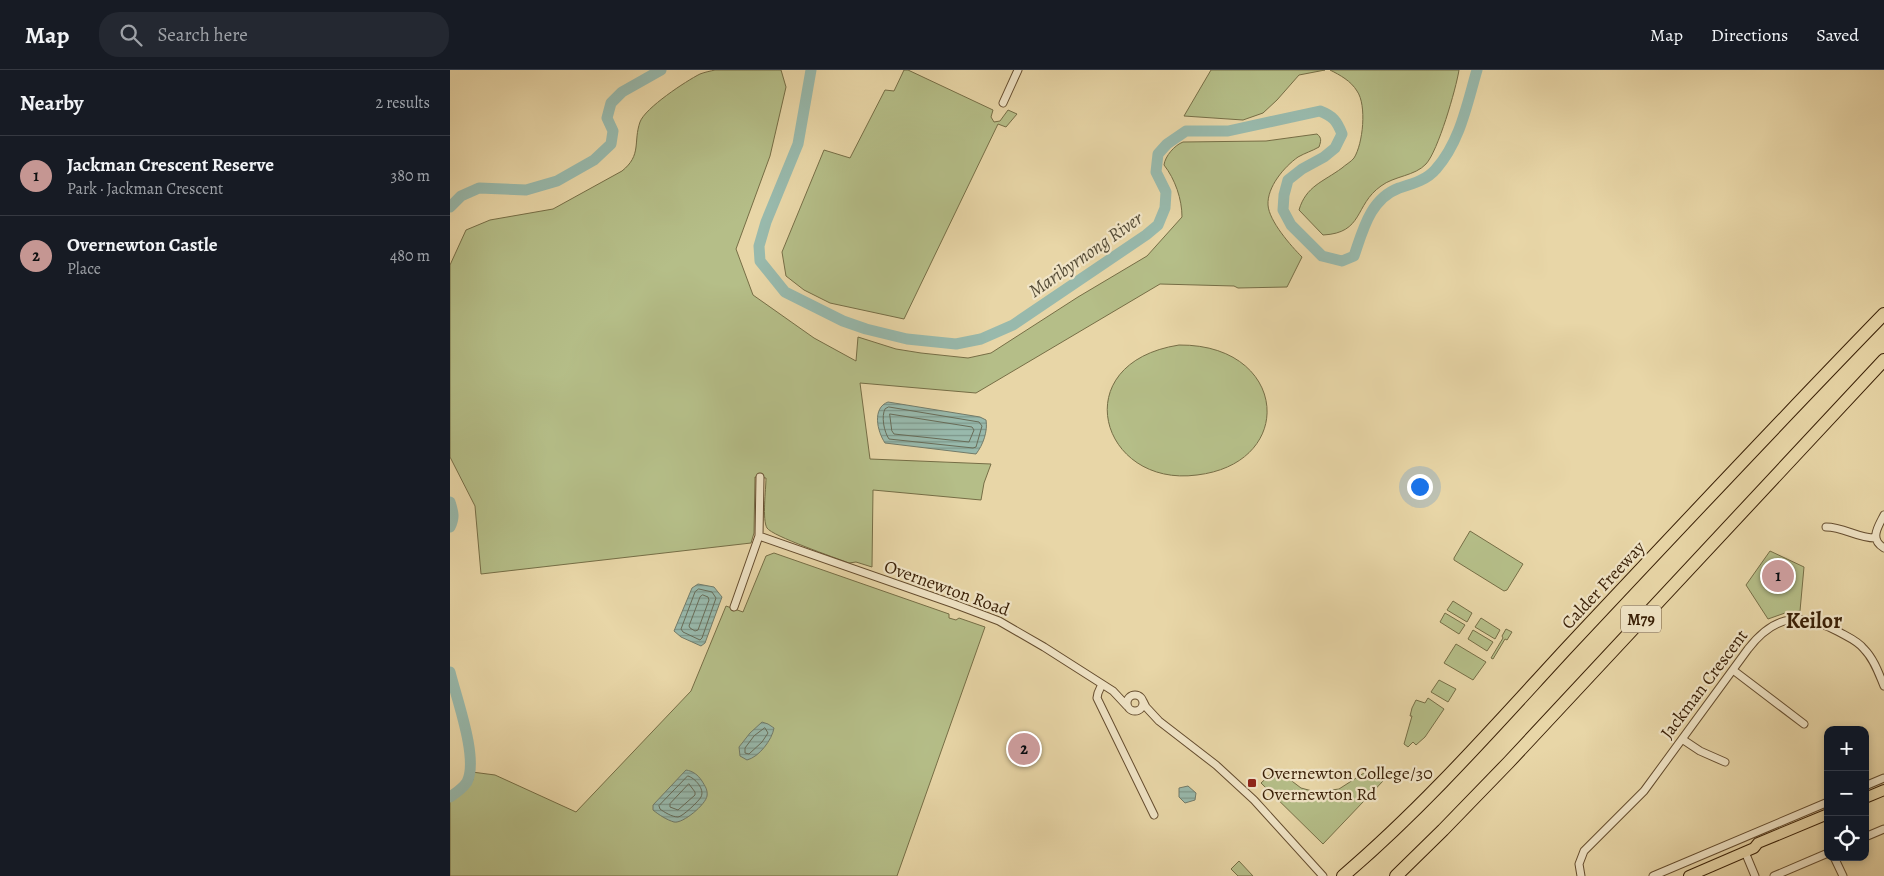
<!DOCTYPE html>
<html lang="en">
<head>
<meta charset="utf-8">
<style>
  :root { --surface:#171b24; --page:#242831; --text:#f1f3f6; --muted:#9ea1a6; --line:#363941; --accent:#c59692 }
  body { margin:0; font-family:Alegreya,serif; background:var(--page); color:var(--text) }
  .controls { position:absolute; right:15px; bottom:15px; display:grid; overflow:hidden; border-radius:10px; box-shadow:0 2px 8px #0003 }
  .controls button { width:45px; height:45px; display:grid; place-items:center; padding:0; border:0; border-bottom:1px solid var(--line); background:var(--surface); color:var(--text); font:25px sans-serif }
  .you { position:absolute; left:969px; top:416px; width:18px; height:18px; margin:-12px; border:4px solid #fff; border-radius:50%; background:#1a73e8; box-shadow:0 0 0 8px #1a73e833 }
  .badge { display:grid; place-items:center; width:32px; height:32px; border-radius:50%; background:var(--accent); color:#111; font-size:16px; font-weight:700 }
  .pin { position:absolute; translate:-50% -50%; border:2px solid #fff; box-shadow:0 1px 5px #0006 }
  .list { margin:0; padding:0; list-style:none }
  h2 { display:flex; justify-content:space-between; align-items:center; height:65px; margin:0; padding:0 20px; font-size:21px }
  h2 small { font-size:16px; font-weight:400; color:var(--muted) }
  .list li { display:grid; grid-template-columns:32px 1fr auto; gap:15px; align-items:center; box-sizing:border-box; height:80px; padding:0 20px; border-top:1px solid var(--line) }
  .list b { display:block; font-size:19px; white-space:nowrap }
  .list p { margin:0; font-size:16px; white-space:nowrap; color:var(--muted) }
  .list em { font-size:16px; font-style:normal; color:var(--muted) }
  .icon { flex:none; width:28px; height:28px; fill:none; stroke:currentColor; stroke-width:2; stroke-linecap:round; stroke-linejoin:round }
  .map { position:relative; flex:none; width:1434px; height:806px; overflow:hidden }
  header { display:flex; align-items:center; gap:30px; box-sizing:border-box; height:70px; padding:0 25px; background:var(--surface); border-bottom:1px solid var(--line) }
  header strong { font-size:24px }
  nav { display:flex; gap:28px; margin-inline-start:auto; font-size:18px }
  .search { width:350px; height:45px; background:var(--page); display:flex; align-items:center; gap:12px; box-sizing:border-box; padding:0 18px; border-radius:20px; color:var(--muted); font-size:19px }
  main { display:flex }
  aside { flex:1; background:var(--surface) }
  .map>svg:first-child { display:block }
  .green { fill:#b5be88; stroke:#766e46 }
  .water { fill:url(#water-rules); stroke:#727b69 }
  .lines { fill:none; stroke-linecap:round; stroke-linejoin:round }
  .shore { stroke:#686c58; stroke-width:1 }
  .river { stroke:#98b9ac; stroke-width:11 }
  .street-casing { stroke:#644c2e; stroke-width:9 }
  .primary-casing { stroke:#381e05; stroke-width:12 }
  .highway-casing { stroke:#381e05; stroke-width:14 }
  .street { stroke:#f0e4c6; stroke-width:7 }
  .primary { stroke:#e8d6a7; stroke-width:10 }
  .highway { stroke:#e8d6a7; stroke-width:12 }
  .poi-dot { fill:#8f2418; stroke:#f0e4c6; stroke-width:2 }
  .labels { text-anchor:middle; stroke-width:4.5; stroke-linejoin:round; paint-order:stroke }
  .shield { fill:#f0e4c6; stroke:#6f593f; stroke-width:1 }
  .shield-label { font-size:16px; font-weight:bold; fill:#381e05 }
  .street-label { font-size:18px; fill:#381e05; stroke:#f0e4c6 }
  .poi-label { font-size:18px; fill:#381e05; stroke:#f0e4c6; text-anchor:start }
  .water-label { font-size:19px; font-style:italic; fill:#554c37; stroke:#f0e4c6 }
  .district-label { font-size:22px; font-weight:bold; fill:#381e05; stroke:#f0e4c6 }
</style>
</head>
<body>
<header>
<strong>Map</strong>
<div class="search"><svg class="icon" aria-label="search" viewBox="0 0 24 24"><circle cx="10" cy="10" r="6"/><path d="M15 15l6 6"/></svg>Search here</div>
<nav><a>Map</a><a>Directions</a><a>Saved</a></nav>
</header>
<main>
<aside>
<h2>Nearby<small>2 results</small></h2>
<ul class="list">
<li><span class="badge">1</span><div><b>Jackman Crescent Reserve</b><p>Park · Jackman Crescent</p></div><em>380 m</em></li>
<li><span class="badge">2</span><div><b>Overnewton Castle</b><p>Place</p></div><em>480 m</em></li>
</ul>
</aside>
<div class="map">
<svg width="1434" height="806" viewBox="0 0 1434 806">
  <defs>
    <pattern id="water-rules" width="6" height="5" patternUnits="userSpaceOnUse" patternTransform="scale(1.25)"><rect width="6" height="5" fill="#98b9ac"/><path d="M0 2.5h6" fill="none" stroke="#7d968a"/></pattern>
  </defs>
  <rect width="100%" height="100%" fill="#e8d6a7"/>
  <filter id="stains"><feTurbulence type="fractalNoise" baseFrequency=".004" numOctaves="4"/><feColorMatrix values="0 0 0 0 .2 0 0 0 0 .09 0 0 0 0 .02 0 0 0 .5 -.17"/></filter>
  <radialGradient id="worn" r=".72"><stop offset=".6" stop-color="#630" stop-opacity="0"/><stop offset="1" stop-color="#630" stop-opacity=".3"/></radialGradient>
  <path class="green" d="M 265,0 L 331,0 L 336,17 L 320,86 L 286,179 L 303,225 L 364,268 L 406,291 L 408,267 L 446,279 L 471,283 L 518,288 L 541,283 L 628,227 L 697,186 L 732,147 C 732,129 725,109 714,95 C 715,86 725,75 733,72 L 816,71 L 867,64 C 872,68 871,71 869,77 C 862,81 855,83 848,87 C 834,97 817,117 818,135 C 819,151 841,176 852,187 L 837,217 L 788,218 L 784,216 L 710,214 L 526,323 L 410,313 L 420,389 L 541,394 L 534,413 L 531,430 L 423,420 L 422,497 L 406,492 L 399,493 C 386,488 322,466 317,458 C 312,450 316,419 316,408 L 305,407 L 304,463 L 301,473 L 31,504 L 25,436 L 0,387 L 0,195 L 16,160 L 40,150 L 103,139 L 172,101 C 192,85 183,72 190,52 C 195,38 236,11 250,4 C 255,2 261,1 265,0 Z
    M 454,0 L 458,0 L 543,40 L 541,47 L 544,52 L 550,51 L 558,40 L 567,44 L 556,57 L 548,54 L 454,249 L 380,233 L 354,220 L 336,206 L 332,182 L 374,80 L 400,88 L 435,20 L 444,21 Z
    M 761,0 L 875,0 L 849,5 L 827,30 L 813,43 L 793,50 L 734,46 Z
    M 880,0 L 1009,0 C 1006,19 988,81 976,94 C 965,106 944,106 931,116 C 904,135 914,163 873,165 L 849,140 C 856,116 873,112 892,98 C 895,95 901,92 904,88 C 913,74 917,35 907,21 C 901,11 890,5 880,0 Z
    M 729,275 C 838,274 848,393 747,405 C 650,418 614,293 729,275 Z
    M 1020,461 L 1073,494 L 1057,520 L 1054,521 L 1004,490 L 1004,488 Z
    M 1320,481 L 1354,497 L 1350,541 L 1335,543 L 1318,549 L 1296,515 Z
    M 324,483 L 499,544 L 499,548 L 506,550 L 509,548 L 535,557 L 447,806 L 0,806 L 0,724 L 10,725 L 23,710 L 22,702 L 45,705 L 126,742 L 241,621 L 276,536 L 293,542 L 316,486 Z
    M 1003,531 L 1022,543 L 1017,552 L 997,540 Z
    M 995,543 L 1015,555 L 1009,564 L 990,552 Z
    M 1031,548 L 1050,560 L 1045,569 L 1025,557 Z
    M 1056,559 L 1062,562 L 1057,570 L 1055,569 L 1043,589 L 1041,588 L 1053,568 L 1052,566 Z
    M 1023,560 L 1043,572 L 1037,581 L 1018,569 Z
    M 1006,574 L 1036,592 L 1023,610 L 994,593 Z
    M 989,610 L 1006,619 L 998,632 L 981,622 Z
    M 978,628 L 994,639 L 975,667 L 966,675 L 963,672 L 958,677 L 954,674 L 962,646 L 960,646 L 962,638 L 966,630 L 975,633 Z
    M 826,699 L 851,718 L 866,722 L 889,719 L 917,701 L 926,703 L 933,711 L 873,774 L 811,713 Z
    M 789,791 L 803,806 L 788,806 L 781,799 Z"/>
  <path class="water" d="M 438,332 L 530,347 L 536,350 C 538,361 533,375 526,384 L 435,373 C 427,361 422,338 438,332 Z
    M 248,514 L 264,517 L 272,527 L 255,573 L 251,576 L 231,567 L 224,561 L 242,518 Z
    M 312,652 L 318,654 L 324,658 C 322,670 309,687 297,690 L 290,686 L 289,677 L 300,663 Z
    M 236,700 C 243,701 248,705 252,711 C 255,716 258,720 257,726 C 256,734 233,754 224,752 C 217,750 209,745 203,740 L 203,735 Z
    M 738,716 L 746,723 L 745,730 L 735,733 L 729,727 L 729,718 Z"/>
  <g class="lines">
    <path class="shore" d="M 439,337 L 529,352 L 532,356 L 526,377 L 523,378 L 439,369 C 434,362 431,346 435,339 Z
      M 440,344 L 522,357 L 524,360 L 519,372 L 444,364 L 442,361 Z
      M 249,519 L 262,522 L 266,528 L 252,568 L 250,570 L 233,562 L 231,559 L 245,522 Z
      M 253,525 L 258,527 L 259,530 L 248,560 L 245,561 L 240,558 L 239,556 L 250,527 Z
      M 315,658 L 318,663 L 312,672 L 299,684 L 295,683 L 295,678 L 304,666 Z
      M 238,706 C 245,708 255,719 251,727 C 249,731 232,747 228,747 C 222,747 214,742 210,739 L 209,736 Z
      M 239,714 L 245,722 L 245,725 L 228,740 L 220,737 L 220,734 Z"/>
    <path class="river" d="M 361,0 L 348,74 L 316,152 L 309,176 L 310,191 L 335,222 L 393,251 L 416,259 L 457,269 L 506,274 L 531,269 L 563,255 L 696,165 L 708,155 L 715,138 L 716,122 L 706,102 L 708,84 L 717,74 L 736,61 L 778,61 L 870,41 C 883,46 887,51 892,64 L 885,78 L 874,87 L 852,99 L 838,110 L 834,125 L 833,140 L 841,155 L 872,186 L 892,191 L 904,186 C 913,160 920,129 949,118 C 962,114 977,110 986,99 C 1010,72 1017,34 1027,0
      M 0,137 L 11,126 L 29,118 L 76,120 L 107,111 L 144,90 L 161,74 L 163,61 L 157,48 L 161,33 L 172,22 L 211,0
      M 0,432 C 3,442 5,447 0,457
      M 0,602 C 6,627 29,689 17,712 C 13,718 6,723 0,727"/>
    <defs>
      <path id="street" d="M 553,33 L 568,0
        M 1434,445 C 1428,457 1419,469 1434,478
        M 1376,457 C 1394,457 1407,468 1425,468
        M 309,466 L 504,534 L 549,551 L 594,577 L 663,621 L 677,636
        M 284,537 L 309,466 L 310,407
        M 1283,600 L 1354,654
        M 652,614 L 648,623 L 647,628 L 704,745
        M677 633a8 8 0 1 1 16 0a8 8 0 1 1-16 0Z
        M 693,631 L 696,637 L 709,651 L 766,695 L 804,730 L 873,806
        M 1232,669 L 1250,681 L 1275,692
        M 1415,716 L 1434,708
        M 1415,767 L 1434,759
        M 1295,782 L 1305,806
        M 1384,787 L 1393,806
        M 1131,806 L 1129,794 L 1134,781 L 1194,721 L 1298,579 C 1325,544 1351,542 1389,562 C 1398,567 1408,571 1414,579 C 1424,589 1429,604 1434,616
        M 1203,806 L 1378,732
        M 1324,806 L 1378,783"/>
      <path id="primary" d="M 1415,728 L 1434,720
        M 1239,806 L 1304,778 L 1308,773 L 1378,744"/>
      <path id="highway" d="M 893,806 C 974,737 1044,657 1116,579 C 1221,467 1327,354 1434,244
        M 946,806 L 993,760 L 1058,693 L 1434,290"/>
    </defs>
    <use href="#street" class="street-casing"/>
    <use href="#primary" class="primary-casing"/>
    <use href="#highway" class="highway-casing"/>
    <use href="#street" class="street"/>
    <use href="#primary" class="primary"/>
    <use href="#highway" class="highway"/>
  </g>
  <rect class="poi-dot" x="797" y="708" width="10" height="10" rx="2.5"/>
  <g class="labels">
    <rect class="shield" x="1171" y="535.5" width="40" height="27" rx="4"/>
    <g class="shield-label">
      <text x="1191" y="555">M79</text>
    </g>
    <g class="street-label">
      <text transform="translate(1153 515) rotate(-47)" y="6">Calder Freeway</text>
      <text transform="translate(497 518) rotate(20)" y="6">Overnewton Road</text>
      <text transform="translate(1254 614) rotate(-53)" y="6">Jackman Crescent</text>
    </g>
    <g class="poi-label">
      <text x="812" y="709">Overnewton College/30<tspan x="812" dy="21">Overnewton Rd</tspan></text>
    </g>
    <g class="water-label">
      <text transform="translate(635 184) rotate(-35)" y="7">Maribyrnong River</text>
    </g>
    <g class="district-label">
      <text x="1364" y="558">Keilor</text>
    </g>
  </g>
  <rect width="100%" height="100%" filter="url(#stains)"/>
  <rect width="100%" height="100%" fill="url(#worn)"/>
</svg>
<div class="controls">
<button>+</button>
<button>−</button>
<button><svg class="icon" aria-label="locate" viewBox="0 0 24 24"><circle cx="12" cy="12" r="6"/><path d="M12 2v4M12 18v4M2 12h4M18 12h4"/></svg></button>
</div>
<div class="you"></div>
<div class="pin badge" style="left:1328px;top:506px">1</div>
<div class="pin badge" style="left:574px;top:679px">2</div>
</div>
</main>
</body>
</html>
